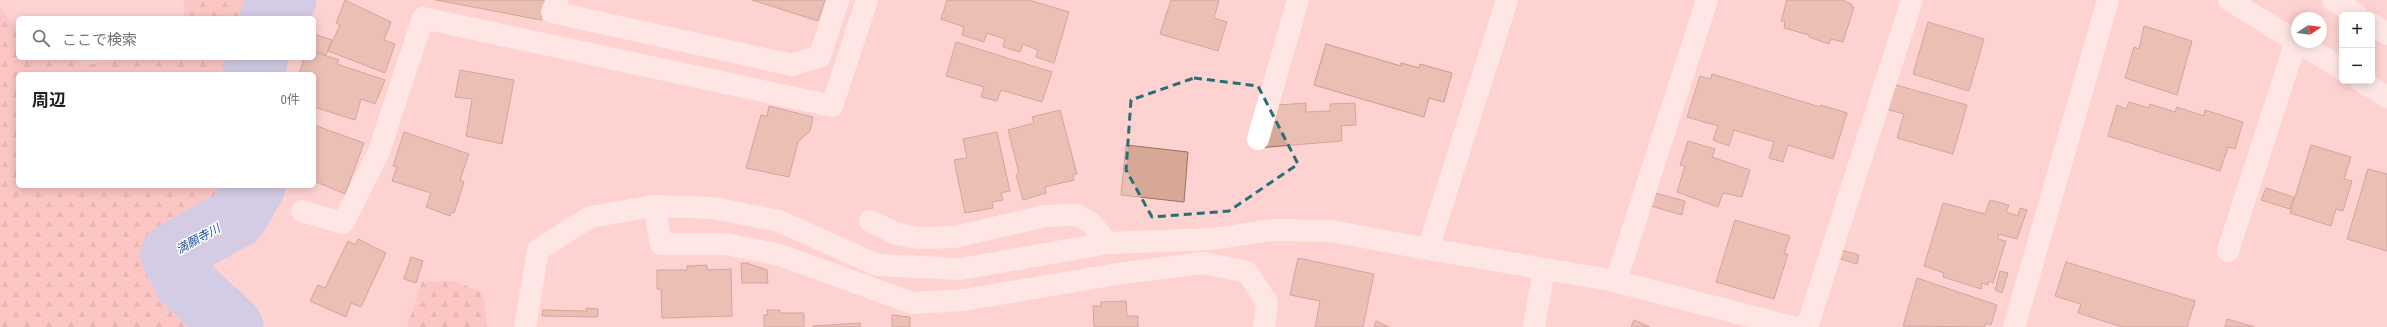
<!DOCTYPE html>
<html lang="ja">
<head>
<meta charset="utf-8">
<style>
  :root { --surface:#fff; --page:#f2f2f2; --text:#202124; --muted:#757577; --line:#e0e0e0 }
  body { margin:0; font-family:"Roboto Condensed","Noto Sans JP",sans-serif; background:var(--page); color:var(--text) }
  .controls { position:absolute; right:12px; top:12px; display:grid; overflow:hidden; border-radius:6px; box-shadow:0 2px 10px #0003 }
  .controls button { width:36px; height:36px; display:grid; place-items:center; padding:0; border:0; border-bottom:1px solid var(--line); background:var(--surface); color:var(--text); font:20px sans-serif }
  .compass { position:absolute; left:2291px; top:12px; width:36px; height:36px; border-radius:50%; background:var(--surface); box-shadow:0 2px 10px #0003; rotate:77deg }
  .list { margin:0; padding:0; list-style:none }
  h2 { display:flex; justify-content:space-between; align-items:center; height:52px; margin:0; padding:0 16px; font-size:17px }
  h2 small { font-size:13px; font-weight:400; color:var(--muted) }
  .icon { flex:none; width:22px; height:22px; fill:none; stroke:currentColor; stroke-width:2; stroke-linecap:round; stroke-linejoin:round }
  .map { position:relative; flex:none; width:2387px; height:327px; overflow:hidden }
  .search { position:absolute; background:var(--surface); box-shadow:0 2px 10px #0003; left:16px; top:16px; width:300px; height:44px; display:flex; align-items:center; gap:10px; box-sizing:border-box; padding:0 14px; border-radius:6px; color:var(--muted); font-size:15px }
  .panel { position:absolute; background:var(--surface); box-shadow:0 2px 10px #0003; left:16px; top:72px; width:300px; height:116px; border-radius:6px }
  .map>svg:first-child { display:block }
  .forest { fill:url(#forest-firs) }
  .lines { fill:none; stroke-linecap:round; stroke-linejoin:round }
  .river { stroke:#a2c3ff; stroke-width:61 }
  .building { fill:#d7a896; stroke:#9d7160 }
  .minor { stroke:#fff; stroke-width:22 }
  .major { stroke:#fff; stroke-width:22 }
  .marked { fill:none; stroke:#257075; stroke-width:3; stroke-dasharray:8 5; stroke-linejoin:round }
  .labels { text-anchor:middle; stroke-width:3; stroke-linejoin:round; paint-order:stroke }
  .water-label { font-size:12px; font-style:italic; fill:#2753a8; stroke:#fff }
</style>
</head>
<body>
<div class="map">
<svg width="2387" height="327" viewBox="0 0 2387 327">
  <defs>
    <pattern id="forest-firs" width="22" height="20" patternUnits="userSpaceOnUse"><rect width="22" height="20" fill="#fbb9b6"/><path d="M5 1l3.5 6h-7zM16 11l3.5 6h-7z" fill="#cd9795"/></pattern>
  </defs>
  <rect width="100%" height="100%" fill="#fed2d0"/>
  <path class="forest" d="M 184,0 L 255,0 L 250,18 L 184,18 Z
    M 0,8 L 18,30 L 18,58 L 71,58 L 85,65 L 130,58 L 240,58 L 236,74 L 18,74 L 18,186 L 217,186 L 217,192 L 151,283 L 205,327 L 0,327 Z
    M 455,281 L 483,293 L 487,327 L 407,327 L 422,282 Z"/>
  <g class="lines">
    <path class="river" d="M 270,18 L 286,0
      M 253,74 L 258,58
      M 233,327 L 184,281 L 171,254 L 237,217 L 255,186"/>
  </g>
  <path class="building" d="M 345,0 L 391,22 L 384,40 L 395,44 L 385,73 L 328,51 L 340,25 L 336,23 Z
    M 436,0 L 538,0 L 545,1 L 541,20 Z
    M 752,0 L 825,0 L 818,21 Z
    M 947,0 L 1029,0 L 1069,12 L 1054,63 L 1036,57 L 1038,50 L 1023,44 L 1020,52 L 1003,47 L 1005,39 L 987,33 L 984,42 L 962,35 L 964,27 L 941,19 Z
    M 1171,0 L 1219,0 L 1214,18 L 1227,22 L 1218,51 L 1160,34 Z
    M 1787,0 L 1842,0 L 1852,4 L 1851,7 L 1854,7 L 1843,42 L 1831,39 L 1829,44 L 1809,37 L 1809,35 L 1784,28 L 1785,21 L 1781,21 Z
    M 1928,22 L 1984,39 L 1969,91 L 1913,74 Z
    M 2144,26 L 2192,41 L 2177,95 L 2125,78 L 2134,47 L 2139,49 Z
    M 314,34 L 332,40 L 326,55 L 314,50 Z
    M 956,42 L 1052,72 L 1042,102 L 1001,90 L 997,101 L 981,97 L 984,87 L 946,76 Z
    M 1326,44 L 1401,66 L 1401,63 L 1419,68 L 1420,64 L 1452,73 L 1444,102 L 1429,98 L 1424,117 L 1314,85 Z
    M 1326,44 L 1401,66 L 1401,63 L 1419,68 L 1420,64 L 1452,73 L 1444,102 L 1429,98 L 1424,117 L 1314,85 Z
    M 314,52 L 339,60 L 337,64 L 385,80 L 375,104 L 361,99 L 355,120 L 314,107 L 314,74 L 299,74 L 304,58 L 314,58 Z
    M 460,70 L 514,80 L 502,144 L 466,136 L 472,99 L 455,97 Z
    M 1712,74 L 1820,107 L 1821,105 L 1847,113 L 1833,159 L 1788,145 L 1783,162 L 1769,158 L 1774,142 L 1734,130 L 1729,146 L 1713,140 L 1718,126 L 1687,117 L 1700,76 L 1711,79 Z
    M 1889,83 L 1967,105 L 1953,154 L 1897,138 L 1904,114 L 1882,108 Z
    M 2129,102 L 2149,108 L 2150,104 L 2175,112 L 2177,107 L 2204,116 L 2205,110 L 2243,122 L 2235,149 L 2228,147 L 2220,171 L 2108,136 L 2117,105 L 2126,109 Z
    M 1306,103 L 1306,112 L 1330,111 L 1330,104 L 1355,103 L 1356,125 L 1341,126 L 1342,141 L 1257,148 L 1277,105 Z
    M 769,106 L 813,117 L 810,131 L 798,142 L 789,177 L 746,168 L 761,115 L 767,116 Z
    M 1060,110 L 1077,174 L 1073,175 L 1074,180 L 1045,187 L 1046,193 L 1023,200 L 1016,175 L 1019,173 L 1008,130 L 1034,123 L 1032,117 Z
    M 314,125 L 364,143 L 345,194 L 314,181 Z
    M 404,132 L 469,154 L 460,180 L 464,182 L 454,213 L 451,212 L 450,216 L 426,207 L 431,193 L 392,181 L 397,167 L 393,166 Z
    M 997,132 L 1010,191 L 1001,193 L 1003,200 L 992,202 L 993,208 L 965,213 L 954,160 L 967,158 L 963,139 Z
    M 1688,141 L 1715,149 L 1712,157 L 1750,170 L 1742,197 L 1723,193 L 1718,207 L 1677,192 L 1685,166 L 1680,165 Z
    M 1126,145 L 1188,152 L 1184,202 L 1121,195 Z
    M 2311,145 L 2351,157 L 2344,179 L 2352,181 L 2343,211 L 2336,209 L 2331,226 L 2290,213 Z
    M 2368,169 L 2387,174 L 2387,251 L 2347,239 Z
    M 2266,188 L 2294,197 L 2290,209 L 2261,200 Z
    M 1655,193 L 1685,201 L 1682,215 L 1651,206 Z
    M 1990,200 L 2009,205 L 2006,212 L 2018,216 L 2020,208 L 2027,210 L 2017,239 L 1999,234 L 1998,239 L 2006,241 L 1993,283 L 1989,281 L 1988,285 L 1982,283 L 1981,289 L 1943,277 L 1944,273 L 1924,266 L 1943,203 L 1985,214 Z
    M 1735,220 L 1790,236 L 1784,254 L 1788,254 L 1774,299 L 1716,282 Z
    M 358,239 L 386,253 L 361,307 L 351,303 L 346,317 L 310,301 L 318,285 L 325,288 L 348,241 L 355,245 Z
    M 1841,250 L 1859,255 L 1857,264 L 1838,258 Z
    M 411,257 L 423,261 L 416,283 L 404,279 Z
    M 1298,258 L 1374,274 L 1363,327 L 1315,327 L 1320,301 L 1290,295 Z
    M 2066,262 L 2195,301 L 2187,327 L 2122,327 L 2078,313 L 2081,304 L 2055,296 Z
    M 741,263 L 747,263 L 767,270 L 768,283 L 742,283 Z
    M 707,265 L 707,270 L 731,269 L 732,316 L 662,318 L 661,289 L 657,289 L 657,270 L 687,270 L 687,266 Z
    M 2000,271 L 2008,273 L 2002,293 L 1995,290 Z
    M 1917,278 L 1997,305 L 1991,325 L 1986,323 L 1985,327 L 1903,326 Z
    M 1126,301 L 1127,316 L 1138,316 L 1138,327 L 1094,327 L 1093,306 L 1101,306 L 1101,302 Z
    M 586,308 L 598,309 L 598,317 L 542,316 L 543,310 L 587,311 Z
    M 767,310 L 780,310 L 780,313 L 804,313 L 804,327 L 764,327 L 764,315 L 768,315 Z
    M 892,315 L 910,317 L 910,327 L 892,327 Z
    M 2227,319 L 2255,327 L 2225,327 Z
    M 1634,320 L 1650,327 L 1631,327 Z
    M 1376,321 L 1389,327 L 1374,327 Z
    M 860,323 L 860,327 L 813,327 L 813,326 Z"/>
  <g class="lines">
    <path class="minor" d="M 557,0 L 552,12 L 792,65 L 820,56 L 838,0
      M 2229,0 L 2297,42
      M 2298,42 L 2342,69
      M 2361,81 L 2387,97
      M 1258,139 L 1298,0
      M 654,206 L 661,244 L 726,244 L 780,255 L 912,303 L 964,300 L 1123,273 L 1203,263 L 1247,272 L 1267,302 L 1264,327
      M 302,211 L 343,223 L 378,154 L 423,18 L 832,106 L 867,0
      M 870,221 L 897,234 L 919,238 L 955,237 L 1045,216 L 1077,215 L 1091,223 L 1108,243
      M 1428,249 L 1507,0
      M 2228,251 L 2296,41
      M 1616,281 L 1707,0
      M 525,327 L 538,250 L 590,217 L 654,206 L 713,208 L 779,221 L 877,265 L 961,269 L 1108,243 L 1213,239 L 1271,230 L 1331,231 L 1428,249 L 1610,280 L 1792,327
      M 1534,327 L 1544,269
      M 1807,327 L 1912,0
      M 2014,327 L 2108,0"/>
    <path class="major" d="M 2333,0 L 2357,15
      M 2372,24 L 2387,34"/>
  </g>
  <path d="M0 0H2387V327H0ZM 1194,78 L 1258,86 L 1298,164 L 1229,211 L 1152,217 L 1126,170 L 1131,100 Z" fill="#fed2d0" fill-opacity=".55" fill-rule="evenodd"/>
  <path class="marked" d="M 1194,78 L 1258,86 L 1298,164 L 1229,211 L 1152,217 L 1126,170 L 1131,100 Z"/>
  <g class="labels">
    <g class="water-label">
      <text transform="translate(198 239) rotate(-29)" y="4">満願寺川</text>
    </g>
  </g>
</svg>
<div class="controls">
<button>+</button>
<button>−</button>
</div>
<svg class="compass" viewBox="-18 -18 36 36"><path d="M0-13l5 13h-10z" fill="#e53935"/><path d="M0 13l5-13h-10z" fill="#757577"/></svg>
<div class="search"><svg class="icon" aria-label="search" viewBox="0 0 24 24"><circle cx="10" cy="10" r="6"/><path d="M15 15l6 6"/></svg>ここで検索</div>
<section class="panel">
<h2>周辺<small>0件</small></h2>
<ul class="list">
</ul>
</section>
</div>
</body>
</html>
